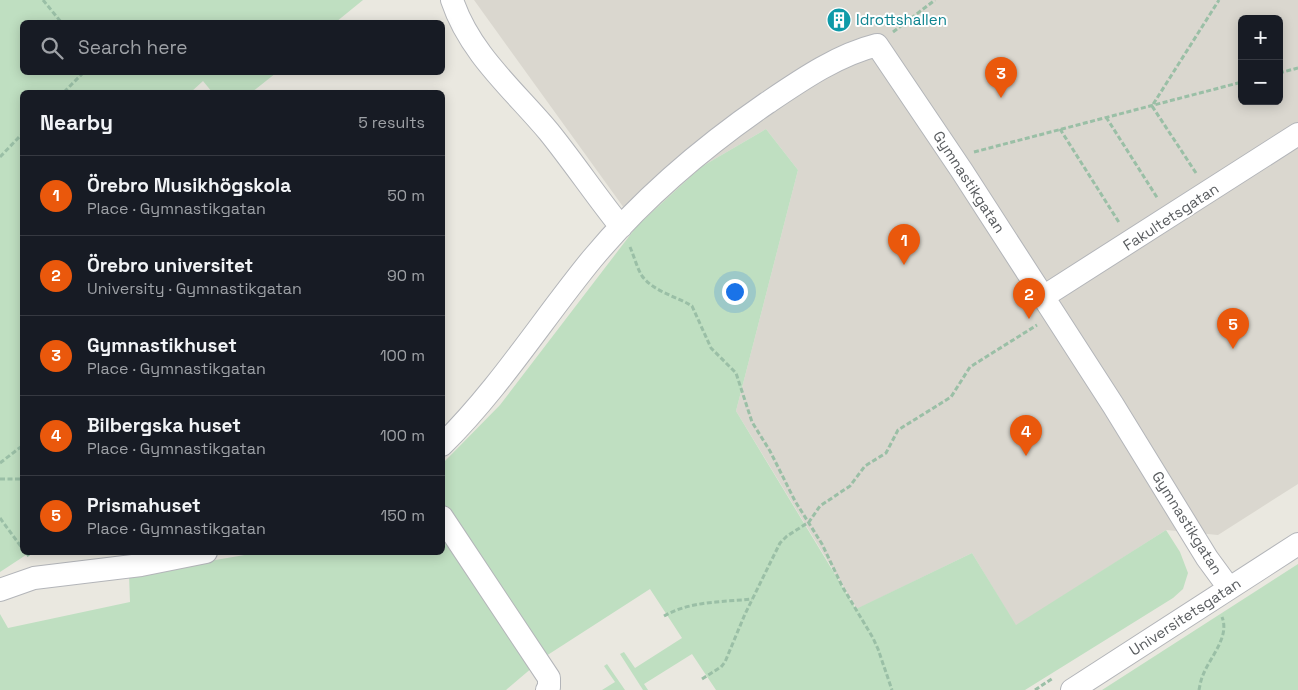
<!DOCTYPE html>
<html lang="en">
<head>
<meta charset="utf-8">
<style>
  :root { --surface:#171b24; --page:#242831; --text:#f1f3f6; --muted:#9ea1a6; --line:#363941; --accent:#ea580c }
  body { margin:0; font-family:"Space Grotesk",sans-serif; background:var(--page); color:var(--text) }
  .controls { position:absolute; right:15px; top:15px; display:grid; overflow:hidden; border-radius:8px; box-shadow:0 2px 12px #0003 }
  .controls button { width:45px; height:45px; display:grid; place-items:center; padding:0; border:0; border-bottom:1px solid var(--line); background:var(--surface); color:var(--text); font:25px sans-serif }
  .you { position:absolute; left:734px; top:291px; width:18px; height:18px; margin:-12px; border:4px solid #fff; border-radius:50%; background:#1a73e8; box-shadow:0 0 0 8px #1a73e833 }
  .badge { display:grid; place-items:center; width:32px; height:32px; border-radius:50%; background:var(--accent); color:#fff; font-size:16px; font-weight:700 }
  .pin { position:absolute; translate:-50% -41px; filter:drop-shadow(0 1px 2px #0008) }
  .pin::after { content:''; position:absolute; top:26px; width:18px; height:15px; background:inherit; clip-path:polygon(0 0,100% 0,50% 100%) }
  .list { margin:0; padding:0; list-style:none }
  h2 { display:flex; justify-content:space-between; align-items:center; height:65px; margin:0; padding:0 20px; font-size:21px }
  h2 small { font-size:16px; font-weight:400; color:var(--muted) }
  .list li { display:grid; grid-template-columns:32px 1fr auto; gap:15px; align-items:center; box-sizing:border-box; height:80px; padding:0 20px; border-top:1px solid var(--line) }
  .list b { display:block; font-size:19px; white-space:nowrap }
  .list p { margin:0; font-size:16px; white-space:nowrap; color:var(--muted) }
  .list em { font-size:16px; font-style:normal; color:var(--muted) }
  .icon { flex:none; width:28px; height:28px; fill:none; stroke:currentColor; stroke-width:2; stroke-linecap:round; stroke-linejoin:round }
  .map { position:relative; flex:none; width:1298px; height:690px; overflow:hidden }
  .search { position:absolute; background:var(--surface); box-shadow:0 2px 12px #0003; left:20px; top:20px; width:425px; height:55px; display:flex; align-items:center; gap:12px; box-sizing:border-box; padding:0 18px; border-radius:8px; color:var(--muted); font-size:19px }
  .panel { position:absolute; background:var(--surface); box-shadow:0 2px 12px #0003; left:20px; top:90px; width:425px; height:465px; border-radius:8px }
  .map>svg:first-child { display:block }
  .education { fill:#dad7cf; fill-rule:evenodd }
  .green { fill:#bfdfc1 }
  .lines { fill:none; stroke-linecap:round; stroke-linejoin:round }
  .minor-casing { stroke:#b3b5b9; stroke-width:24 }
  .path { stroke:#9abfa6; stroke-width:3; stroke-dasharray:5 2.5; stroke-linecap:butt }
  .minor { stroke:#fff; stroke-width:22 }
  .labels { text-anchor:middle; stroke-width:4; stroke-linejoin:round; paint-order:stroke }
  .culture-label { font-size:15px; fill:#0d838f; stroke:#fff; text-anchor:start }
  .street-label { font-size:15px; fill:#595c5f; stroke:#fff }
</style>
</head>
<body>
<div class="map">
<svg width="1298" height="690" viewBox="0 0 1298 690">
  <rect width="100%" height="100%" fill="#eae8e0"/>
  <path class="education" d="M 474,0 L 1298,0 L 1298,484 L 1218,535 L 1166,530 L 1016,626 L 972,553 L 857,609 L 736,411 L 798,170 L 766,129 L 701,167 L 637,226 ZM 1242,19 L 1279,19 L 1279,101 L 1242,101 Z"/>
  <path class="green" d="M 0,0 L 363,0 L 336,22 L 22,22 L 22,72 L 276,73 L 252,92 L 212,92 L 203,81 L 191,92 L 22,92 L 22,552 L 29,553 L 0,572 Z
    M 766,129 L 798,170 L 736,411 L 856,609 L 972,553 L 1016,625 L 1166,530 L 1180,552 L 1188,573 L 1183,589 L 1173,598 L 1025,690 L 716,690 L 692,654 L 644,684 L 648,690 L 643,690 L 620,654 L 624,652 L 635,668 L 682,638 L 650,589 L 546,656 L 443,503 L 442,464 L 500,405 L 637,226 L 701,167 Z
    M 443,530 L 533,667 L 506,690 L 0,690 L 0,614 L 8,628 L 130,602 L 129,575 L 256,553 L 442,552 Z
    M 1298,564 L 1298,690 L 1102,690 Z
    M 607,664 L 625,690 L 602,690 L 615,682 L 604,666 Z"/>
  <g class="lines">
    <defs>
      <path id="minor" d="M 452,0 C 470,54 514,90 549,132 C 574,163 596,196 621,227
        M 1043,297 L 1298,134
        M 442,445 C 499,389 542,320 592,259 C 642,199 703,147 767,103 C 801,80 837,55 877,45 L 962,171 L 1113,405 L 1207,558 L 1229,588
        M 442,517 L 549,678 L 549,687 L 547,690
        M 0,590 L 34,578 L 141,565 L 206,552
        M 1072,690 L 1298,544"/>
    </defs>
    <use href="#minor" class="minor-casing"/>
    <path class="path" d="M 43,0 L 61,22
      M 134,22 L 135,22
      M 893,32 L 935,0
      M 1279,73 L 1298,68
      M 64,92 L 84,72
      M 1106,117 L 1158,199
      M 1060,129 L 1120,224
      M 974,152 L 1242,82
      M 0,157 L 22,134
      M 1196,173 L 1152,106 L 1219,0
      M 630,247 C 634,256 637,268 642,276 C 654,292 676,296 692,306 L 711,348 L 736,373 L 752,422 L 770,451 L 795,501 L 822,544 L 842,586 L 873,638 L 878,649 L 892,690
      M 0,463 L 22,446
      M 0,479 L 22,479
      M 0,518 L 22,548
      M 26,552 L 30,558
      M 664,616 C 690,601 723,602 752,599
      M 702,679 L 721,667 L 725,662 L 745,614 L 780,543 L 787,536 L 809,522 L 820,506 L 850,486 L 865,466 L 886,453 L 898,430 L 951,397 L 970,367 L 1037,325
      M 1035,690 L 1053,678
      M 1199,690 C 1200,685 1201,679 1203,675 C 1210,657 1230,637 1222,617"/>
    <use href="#minor" class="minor"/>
  </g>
  <defs>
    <symbol id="building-disc" viewBox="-11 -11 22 22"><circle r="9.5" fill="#0f9aa8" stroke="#fff"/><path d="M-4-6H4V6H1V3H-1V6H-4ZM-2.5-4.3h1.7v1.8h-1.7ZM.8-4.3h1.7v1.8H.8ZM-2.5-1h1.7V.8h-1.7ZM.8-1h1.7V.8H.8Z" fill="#fff"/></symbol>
  </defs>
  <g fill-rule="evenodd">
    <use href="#building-disc" x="825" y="6" width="28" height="28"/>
  </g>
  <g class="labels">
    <g class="culture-label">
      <text x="856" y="25">Idrottshallen</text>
    </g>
    <g class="street-label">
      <text transform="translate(969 182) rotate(57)" y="5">Gymnastikgatan</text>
      <text transform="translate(1171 217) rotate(-33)" y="5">Fakultetsgatan</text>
      <text transform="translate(1187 523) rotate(58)" y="5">Gymnastikgatan</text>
      <text transform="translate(1185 617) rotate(-33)" y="5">Universitetsgatan</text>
    </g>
  </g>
</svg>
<div class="controls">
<button>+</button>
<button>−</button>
</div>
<div class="you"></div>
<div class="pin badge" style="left:904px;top:265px">1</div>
<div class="pin badge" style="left:1029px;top:319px">2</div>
<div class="pin badge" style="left:1001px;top:98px">3</div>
<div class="pin badge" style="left:1026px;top:456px">4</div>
<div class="pin badge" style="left:1233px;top:349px">5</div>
<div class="search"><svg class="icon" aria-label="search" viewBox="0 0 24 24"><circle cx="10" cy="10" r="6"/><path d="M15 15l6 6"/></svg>Search here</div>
<section class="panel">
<h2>Nearby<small>5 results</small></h2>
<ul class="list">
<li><span class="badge">1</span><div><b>Örebro Musikhögskola</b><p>Place · Gymnastikgatan</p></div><em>50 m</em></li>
<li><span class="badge">2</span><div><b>Örebro universitet</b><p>University · Gymnastikgatan</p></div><em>90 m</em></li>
<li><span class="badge">3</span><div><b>Gymnastikhuset</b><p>Place · Gymnastikgatan</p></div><em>100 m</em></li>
<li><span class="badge">4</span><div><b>Bilbergska huset</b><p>Place · Gymnastikgatan</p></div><em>100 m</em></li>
<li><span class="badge">5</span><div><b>Prismahuset</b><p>Place · Gymnastikgatan</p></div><em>150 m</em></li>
</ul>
</section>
</div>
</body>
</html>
